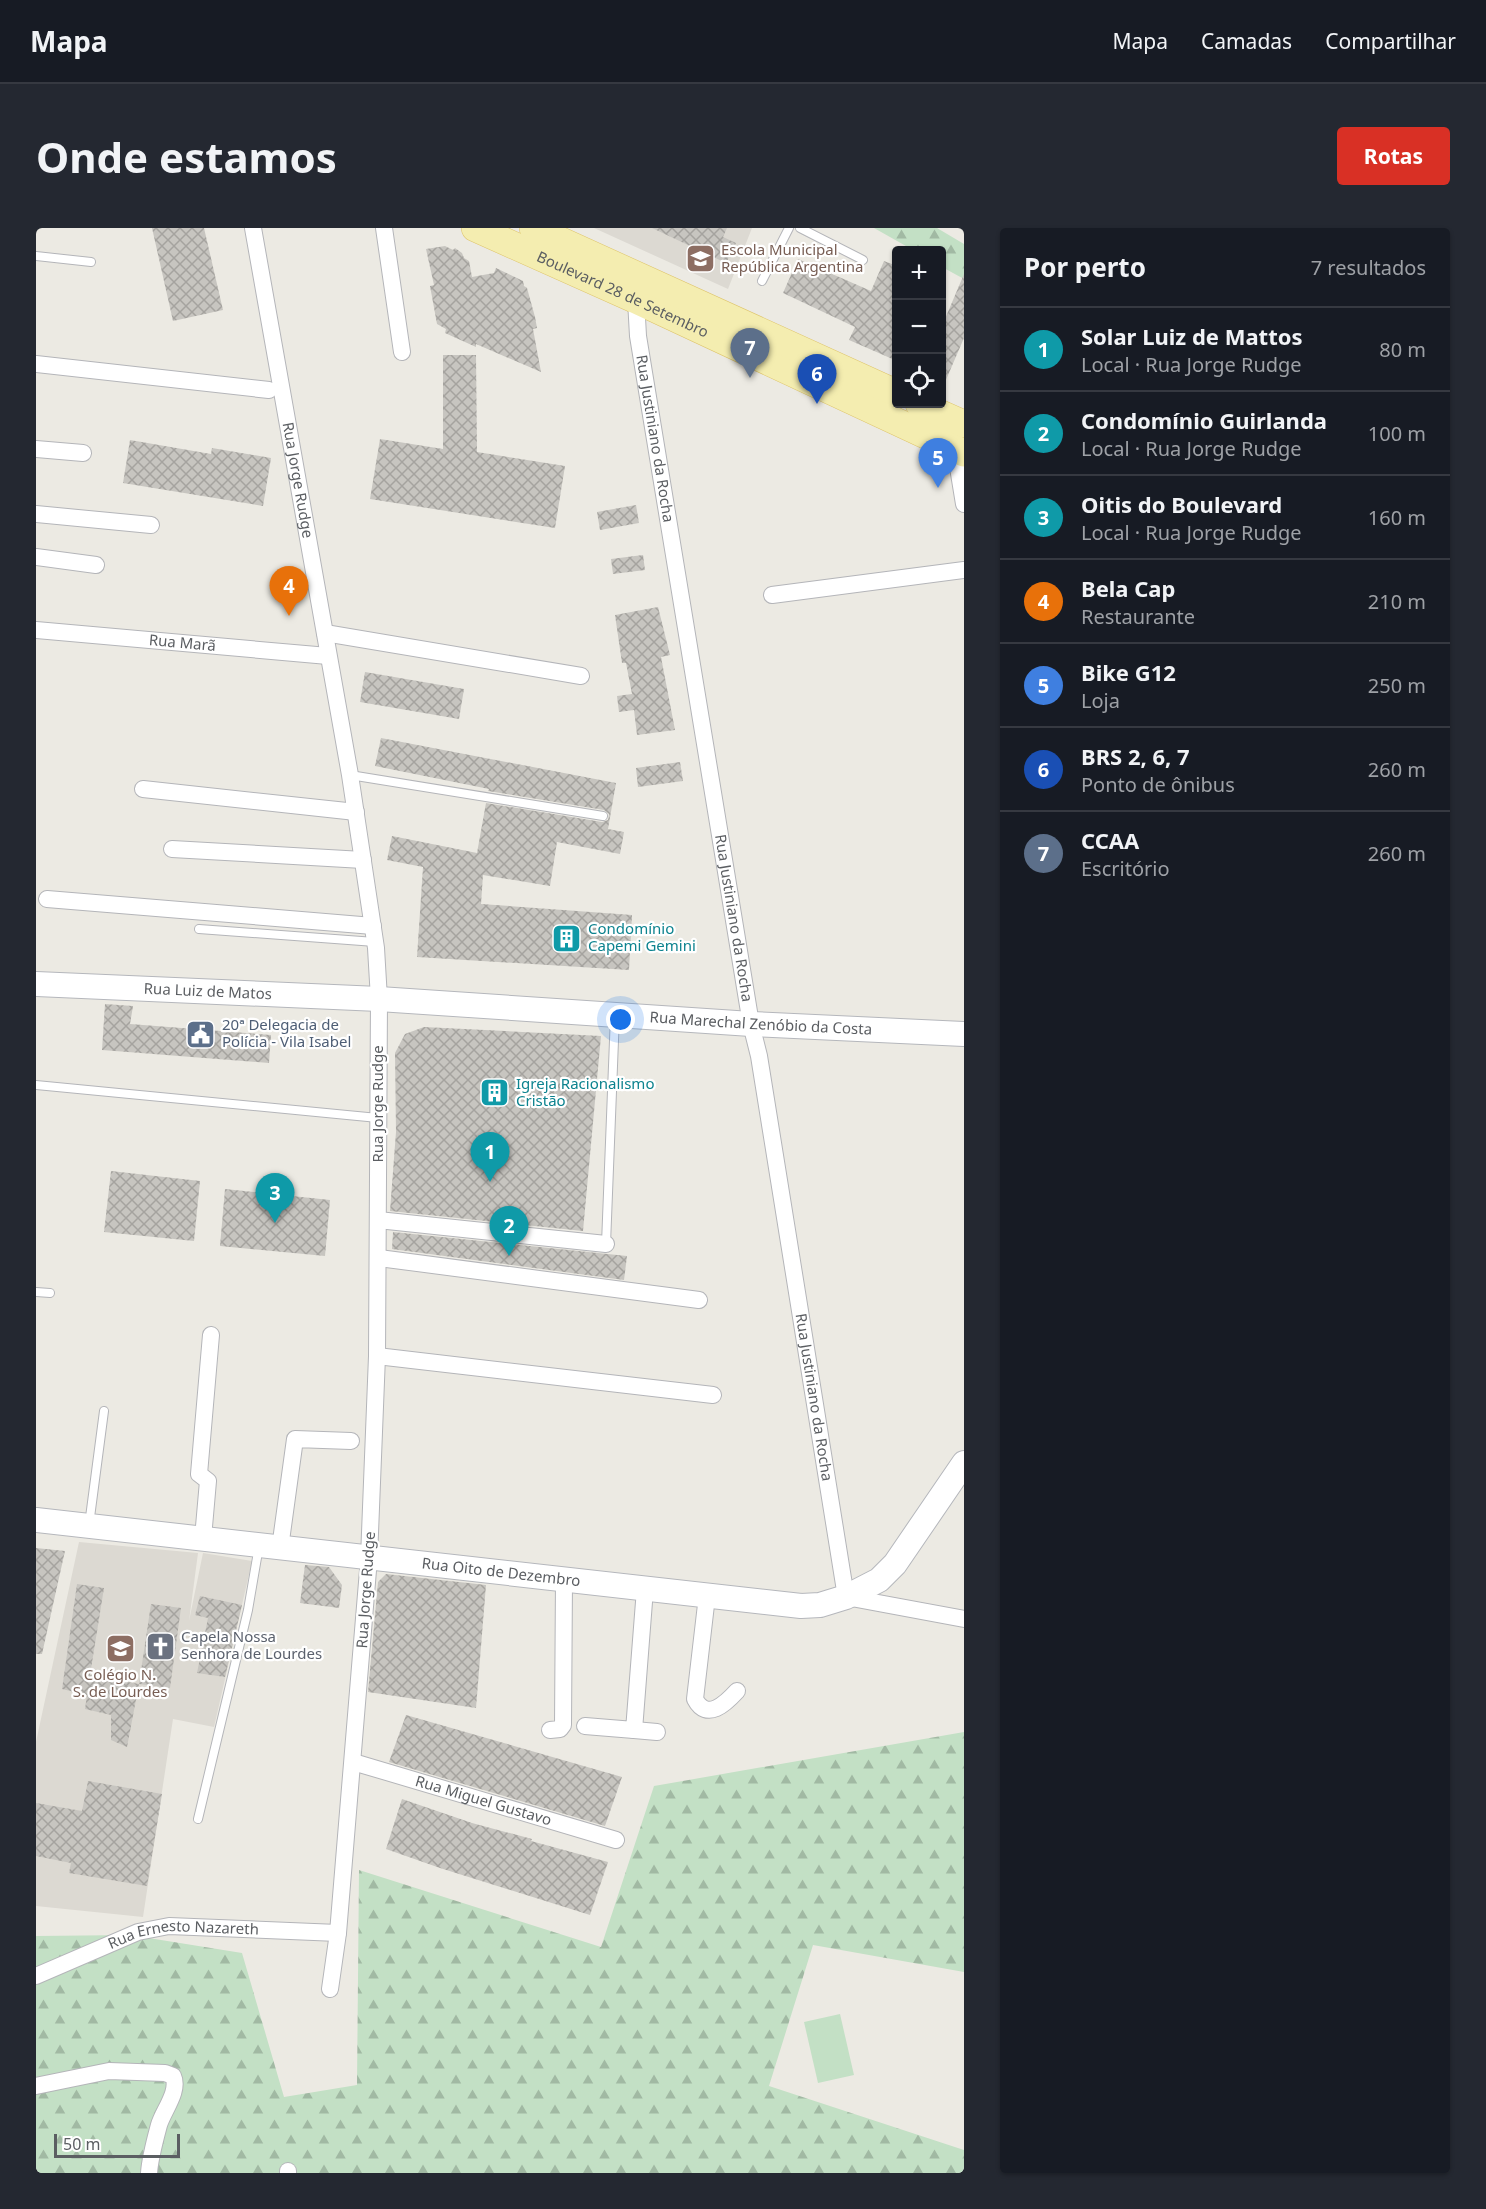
<!DOCTYPE html>
<html lang="pt">
<head>
<meta charset="utf-8">
<style>
  :root { --surface:#171b24; --page:#242831; --text:#f1f3f6; --muted:#9ea1a6; --line:#363941; --accent:#d93025 }
  body { margin:0; font-family:"Noto Sans",sans-serif; background:var(--page); color:var(--text) }
  .controls { position:absolute; right:18px; top:18px; display:grid; overflow:hidden; border-radius:6px; box-shadow:0 2px 4px #0004 }
  .controls button { width:54px; height:54px; display:grid; place-items:center; padding:0; border:0; border-bottom:2px solid var(--line); background:var(--surface); color:var(--text); font:30px sans-serif }
  .scale { position:absolute; left:18px; bottom:15px; width:126px; box-sizing:border-box; padding-left:6px; border:3px solid #5b5e62; border-top:0; font-size:16px; line-height:21px; white-space:nowrap; color:#5b5e62; -webkit-text-stroke:4px #fff; paint-order:stroke }
  .you { position:absolute; left:585px; top:792px; width:21px; height:21px; margin:-15px; border:4px solid #fff; border-radius:50%; background:#1a73e8; box-shadow:0 0 0 9px #1a73e833 }
  .badge { display:grid; place-items:center; width:39px; height:39px; border-radius:50%; background:var(--accent); color:#fff; font-size:20px; font-weight:700 }
  .pin { position:absolute; translate:-50% -50px; filter:drop-shadow(0 2px 3px #0008) }
  .pin::after { content:''; position:absolute; top:32px; width:21px; height:18px; background:inherit; clip-path:polygon(0 0,100% 0,50% 100%) }
  .list { margin:0; padding:0; list-style:none }
  h2 { display:flex; justify-content:space-between; align-items:center; height:78px; margin:0; padding:0 24px; font-size:26px }
  h2 small { font-size:20px; font-weight:400; color:var(--muted) }
  .list li { display:grid; grid-template-columns:39px 1fr auto; gap:18px; align-items:center; box-sizing:border-box; height:84px; padding:0 24px; border-top:2px solid var(--line) }
  .list b { display:block; font-size:22px; white-space:nowrap }
  .list p { margin:0; font-size:20px; white-space:nowrap; color:var(--muted) }
  .list em { font-size:20px; font-style:normal; color:var(--muted) }
  .icon { flex:none; width:33px; height:33px; fill:none; stroke:currentColor; stroke-width:2; stroke-linecap:round; stroke-linejoin:round }
  .map { position:relative; flex:none; width:928px; height:1945px; overflow:hidden; border-radius:6px }
  header { display:flex; align-items:center; gap:36px; box-sizing:border-box; height:84px; padding:0 30px; background:var(--surface); border-bottom:2px solid var(--line) }
  header strong { font-size:28px }
  nav { display:flex; gap:33px; margin-inline-start:auto; font-size:21px }
  .intro { display:flex; align-items:center; justify-content:space-between; box-sizing:border-box; height:144px; padding:0 36px }
  h1 { margin:0; font-size:42px }
  .button { padding:15px 27px; border-radius:6px; background:var(--accent); color:#fff; font-size:21px; font-weight:700 }
  main { display:flex; gap:36px; padding:0 36px }
  aside { flex:1; background:var(--surface); border-radius:6px; box-shadow:0 2px 4px #0004 }
  .map>svg:first-child { display:block }
  .education { fill:#dcd9d2 }
  .forest { fill:url(#forest-firs) }
  .park { fill:#c3e0c5 }
  .building { fill:url(#building-cross-hatch) }
  .lines { fill:none; stroke-linecap:round; stroke-linejoin:round }
  .lane-casing { stroke:#b4b5b9; stroke-width:10 }
  .street-casing { stroke:#b4b5b9; stroke-width:18 }
  .secondary-casing { stroke:#b5b7bc; stroke-width:26 }
  .primary-casing { stroke:#dec46a; stroke-width:28 }
  .lane { stroke:#fff; stroke-width:8 }
  .street { stroke:#fff; stroke-width:16 }
  .secondary { stroke:#fff; stroke-width:24 }
  .primary { stroke:#f4edb0; stroke-width:27 }
  .labels { text-anchor:middle; stroke-width:4.5; stroke-linejoin:round; paint-order:stroke }
  .education-label { font-size:15px; fill:#785e54; stroke:#fff; text-anchor:start }
  .street-label { font-size:15px; fill:#5b5e62; stroke:#fff }
  .culture-label { font-size:15px; fill:#0d838f; stroke:#fff; text-anchor:start }
  .service-label { font-size:15px; fill:#4e5e75; stroke:#fff; text-anchor:start }
  .worship-label { font-size:15px; fill:#5b616d; stroke:#fff; text-anchor:start }
</style>
</head>
<body>
<header>
<strong>Mapa</strong>
<nav><a>Mapa</a><a>Camadas</a><a>Compartilhar</a></nav>
</header>
<div class="intro"><h1>Onde estamos</h1><a class="button">Rotas</a></div>
<main>
<div class="map">
<svg width="928" height="1945" viewBox="0 0 928 1945">
  <defs>
    <pattern id="forest-firs" width="22" height="20" patternUnits="userSpaceOnUse" patternTransform="scale(1.5)"><rect width="22" height="20" fill="#c3e0c5"/><path d="M5 1l3.5 6h-7zM16 11l3.5 6h-7z" fill="#a1b9a3"/></pattern>
    <pattern id="building-cross-hatch" width="8" height="8" patternUnits="userSpaceOnUse" patternTransform="scale(1.5)"><rect width="8" height="8" fill="#c7c5c0"/><path d="M0 0l8 8M0 8l8-8" fill="none" stroke="#a5a39f"/></pattern>
  </defs>
  <rect width="100%" height="100%" fill="#eceae3"/>
  <path class="education" d="M 558,0 L 716,0 L 692,61 Z
    M 43,1314 L 162,1325 L 153,1393 L 167,1325 L 216,1333 L 178,1499 L 137,1491 L 107,1689 L 0,1678 L 0,1514 Z"/>
  <path class="forest" d="M 838,0 L 901,0 L 928,16 L 928,51 L 906,39 L 906,22 L 877,22 Z
    M 928,1504 L 928,1744 L 777,1717 L 733,1858 L 928,1922 L 928,1945 L 0,1945 L 0,1708 L 94,1707 L 206,1725 L 248,1869 L 321,1857 L 323,1642 L 565,1719 L 618,1558 Z"/>
  <path class="park" d="M 804,1786 L 818,1847 L 782,1855 L 768,1794 Z"/>
  <path class="building" d="M 116,0 L 168,0 L 187,82 L 137,93 Z
    M 616,0 L 691,0 L 687,9 L 700,15 L 690,35 Z
    M 409,18 L 417,22 L 419,20 L 426,25 L 428,30 L 433,33 L 436,49 L 458,45 L 460,40 L 487,53 L 488,58 L 491,60 L 499,89 L 501,100 L 497,101 L 505,144 L 440,116 L 440,119 L 409,105 L 410,101 L 401,96 L 394,58 L 398,57 L 390,21 Z
    M 762,31 L 835,63 L 848,33 L 861,38 L 861,133 L 813,112 L 819,99 L 747,65 Z
    M 928,46 L 928,110 L 906,161 L 906,98 Z
    M 407,127 L 440,127 L 441,224 L 529,238 L 519,300 L 334,271 L 344,211 L 407,221 Z
    M 94,212 L 175,226 L 176,220 L 235,230 L 227,278 L 87,255 Z
    M 600,277 L 603,295 L 564,302 L 561,284 Z
    M 607,327 L 609,342 L 577,346 L 575,331 Z
    M 622,379 L 634,427 L 625,429 L 639,502 L 601,507 L 598,482 L 583,484 L 581,468 L 596,466 L 590,435 L 586,435 L 579,387 Z
    M 329,444 L 428,461 L 423,491 L 324,474 Z
    M 345,510 L 580,555 L 572,601 L 588,604 L 584,626 L 521,614 L 514,658 L 447,647 L 445,676 L 596,687 L 593,742 L 381,729 L 387,639 L 351,632 L 356,608 L 441,625 L 450,575 L 566,594 L 572,592 L 573,586 L 568,582 L 452,563 L 453,561 L 339,538 Z
    M 644,534 L 647,553 L 602,559 L 600,540 Z
    M 69,776 L 97,778 L 94,796 L 235,807 L 233,835 L 66,822 Z
    M 388,799 L 565,808 L 547,1003 L 354,983 L 360,904 L 359,825 L 369,806 Z
    M 75,943 L 164,953 L 158,1013 L 68,1004 Z
    M 189,961 L 294,972 L 289,1028 L 184,1018 Z
    M 357,1004 L 591,1028 L 588,1052 L 356,1021 Z
    M 0,1320 L 29,1323 L 6,1426 L 0,1426 Z
    M 269,1337 L 293,1339 L 306,1357 L 303,1380 L 264,1375 Z
    M 350,1346 L 450,1357 L 440,1480 L 332,1464 L 342,1354 Z
    M 41,1356 L 68,1360 L 54,1447 L 103,1456 L 91,1519 L 75,1512 L 75,1487 L 49,1481 L 51,1467 L 26,1461 Z
    M 164,1368 L 206,1377 L 189,1449 L 161,1445 L 172,1390 L 159,1387 Z
    M 115,1376 L 145,1380 L 134,1460 L 103,1456 Z
    M 370,1487 L 586,1549 L 569,1598 L 353,1534 Z
    M 52,1553 L 126,1566 L 111,1658 L 33,1645 L 35,1635 L 0,1628 L 0,1575 L 46,1583 Z
    M 366,1571 L 436,1595 L 496,1611 L 495,1613 L 572,1634 L 554,1687 L 404,1640 L 350,1621 Z"/>
  <g class="lines">
    <defs>
      <path id="lane" d="M 764,0 L 827,32
        M 0,28 L 55,34
        M 726,53 L 753,0
        M 314,547 L 567,588
        M 163,701 L 339,714
        M 0,857 L 342,890
        M 570,1016 L 579,787
        M 0,1064 L 14,1065
        M 53,1297 L 68,1183
        M 162,1591 L 212,1382 L 223,1318"/>
      <g id="street">
        <path id="s1" d="M 217,0 L 314,547 L 340,720 L 343,771 L 341,1128 L 333,1330 L 302,1705 L 294,1761"/>
        <path d="M 348,0 L 366,124"/>
        <path id="s2" d="M 604,65 L 600,72 L 602,108 L 715,796 L 723,828 L 810,1369 L 928,1391"/>
        <path d="M 0,136 L 233,162"/>
        <path d="M 0,221 L 47,225"/>
        <path d="M 919,221 L 928,276"/>
        <path d="M 0,286 L 115,297"/>
        <path d="M 0,329 L 60,337"/>
        <path d="M 736,367 L 928,342"/>
        <path id="s3" d="M 0,402 L 292,428"/>
        <path d="M 289,405 L 545,448"/>
        <path d="M 107,561 L 320,584"/>
        <path d="M 136,621 L 327,632"/>
        <path d="M 11,671 L 337,698"/>
        <path d="M 342,992 L 570,1016"/>
        <path d="M 343,1030 L 663,1072"/>
        <path d="M 341,1128 L 677,1167"/>
        <path d="M 167,1310 L 172,1253 L 163,1246 L 175,1107"/>
        <path d="M 244,1320 L 259,1211 L 315,1213"/>
        <path d="M 671,1368 L 659,1471 C 671,1494 690,1475 701,1463"/>
        <path d="M 549,1498 L 598,1502 L 609,1361"/>
        <path d="M 514,1502 L 524,1501 L 527,1497 L 528,1352"/>
        <path d="M 598,1502 L 621,1504"/>
        <path id="s4" d="M 317,1534 L 580,1612"/>
        <path id="s5" d="M 0,1748 L 102,1704 L 133,1698 L 302,1705"/>
        <path d="M 0,1858 L 73,1843 L 129,1845 L 137,1848 C 144,1863 127,1883 123,1897 C 119,1912 114,1930 113,1945"/>
        <path d="M 252,1945 L 252,1943"/>
      </g>
      <g id="secondary">
        <path id="s6" d="M 0,756 L 343,771 L 715,796 L 928,806"/>
        <path id="s7" d="M 0,1292 L 765,1378 L 784,1377 L 810,1369 L 843,1352 L 859,1336 L 928,1235"/>
      </g>
      <g id="primary">
        <path id="s8" d="M 439,0 L 600,72 L 928,225"/>
        <path d="M 497,0 L 860,165"/>
        <path d="M 883,176 L 928,196"/>
      </g>
    </defs>
    <use href="#lane" class="lane-casing"/>
    <use href="#street" class="street-casing"/>
    <use href="#secondary" class="secondary-casing"/>
    <use href="#primary" class="primary-casing"/>
    <use href="#lane" class="lane"/>
    <use href="#street" class="street"/>
    <use href="#secondary" class="secondary"/>
    <use href="#primary" class="primary"/>
  </g>
  <defs>
    <symbol id="school-square" viewBox="-11 -11 22 22"><rect x="-9" y="-9" width="18" height="18" rx="4" fill="#8d6e63" stroke="#fff"/><path d="M0-5L7-2L0 1L-7-2ZM-4 1L0 2.5L4 1V4Q0 6-4 4Z" fill="#fff"/></symbol>
    <symbol id="building-square" viewBox="-11 -11 22 22"><rect x="-9" y="-9" width="18" height="18" rx="4" fill="#0f9aa8" stroke="#fff"/><path d="M-4-6H4V6H1V3H-1V6H-4ZM-2.5-4.3h1.7v1.8h-1.7ZM.8-4.3h1.7v1.8H.8ZM-2.5-1h1.7V.8h-1.7ZM.8-1h1.7V.8H.8Z" fill="#fff"/></symbol>
    <symbol id="civic-square" viewBox="-11 -11 22 22"><rect x="-9" y="-9" width="18" height="18" rx="4" fill="#5c6f8a" stroke="#fff"/><path d="M-.6-6.5H3V-4.5H.6V-3L4-1V1h2V6H-6V1h2V-1L-.6-3ZM-1.2 2.5V6h2.4V2.5Z" fill="#fff"/></symbol>
    <symbol id="church-square" viewBox="-11 -11 22 22"><rect x="-9" y="-9" width="18" height="18" rx="4" fill="#6b7280" stroke="#fff"/><path d="M-1.2-6h2.4v3.5h3.3v2.4h-3.3V6h-2.4V-.1h-3.3v-2.4h3.3Z" fill="#fff"/></symbol>
  </defs>
  <g fill-rule="evenodd">
    <use href="#school-square" x="648" y="14" width="33" height="33"/>
    <use href="#building-square" x="514" y="694" width="33" height="33"/>
    <use href="#civic-square" x="148" y="790" width="33" height="33"/>
    <use href="#building-square" x="442" y="848" width="33" height="33"/>
    <use href="#church-square" x="108" y="1402" width="33" height="33"/>
    <use href="#school-square" x="68" y="1404" width="33" height="33"/>
  </g>
  <g class="labels">
    <g class="education-label">
      <text x="685" y="27">Escola Municipal<tspan x="685" dy="17">República Argentina</tspan></text>
      <text x="84" y="1452" text-anchor="middle">Colégio N.<tspan x="84" dy="17">S. de Lourdes</tspan></text>
    </g>
    <g class="street-label">
      <text dy="5" stroke="none"><textPath href="#s8" startOffset="162">Boulevard 28 de Setembro</textPath></text>
      <text dy="5" stroke="none"><textPath href="#s2" startOffset="148">Rua Justiniano da Rocha</textPath></text>
      <text dy="5" stroke="none"><textPath href="#s1" startOffset="256">Rua Jorge Rudge</textPath></text>
      <text dy="5" stroke="none"><textPath href="#s3" startOffset="147">Rua Marã</textPath></text>
      <text dy="5" stroke="none"><textPath href="#s2" startOffset="634">Rua Justiniano da Rocha</textPath></text>
      <text dy="5" stroke="none"><textPath href="#s6" startOffset="172">Rua Luiz de Matos</textPath></text>
      <text dy="5" stroke="none"><textPath href="#s6" startOffset="726">Rua Marechal Zenóbio da Costa</textPath></text>
      <text transform="translate(342 876) rotate(-90)" y="5">Rua Jorge Rudge</text>
      <text dy="5" stroke="none"><textPath href="#s2" startOffset="1120">Rua Justiniano da Rocha</textPath></text>
      <text dy="5" stroke="none"><textPath href="#s7" startOffset="468">Rua Oito de Dezembro</textPath></text>
      <text transform="translate(330 1362) rotate(-86)" y="5">Rua Jorge Rudge</text>
      <text dy="5" stroke="none"><textPath href="#s4" startOffset="136">Rua Miguel Gustavo</textPath></text>
      <text dy="5" stroke="none"><textPath href="#s5" startOffset="156">Rua Ernesto Nazareth</textPath></text>
    </g>
    <g class="culture-label">
      <text x="552" y="706">Condomínio<tspan x="552" dy="17">Capemi Gemini</tspan></text>
      <text x="480" y="861">Igreja Racionalismo<tspan x="480" dy="17">Cristão</tspan></text>
    </g>
    <g class="service-label">
      <text x="186" y="802">20ª Delegacia de<tspan x="186" dy="17">Polícia - Vila Isabel</tspan></text>
    </g>
    <g class="worship-label">
      <text x="145" y="1414">Capela Nossa<tspan x="145" dy="17">Senhora de Lourdes</tspan></text>
    </g>
  </g>
</svg>
<div class="controls">
<button>+</button>
<button>−</button>
<button><svg class="icon" aria-label="locate" viewBox="0 0 24 24"><circle cx="12" cy="12" r="6"/><path d="M12 2v4M12 18v4M2 12h4M18 12h4"/></svg></button>
</div>
<div class="scale">50 m</div>
<div class="you"></div>
<div class="pin badge" style="left:454px;top:954px;background:#0f9aa8">1</div>
<div class="pin badge" style="left:473px;top:1028px;background:#0f9aa8">2</div>
<div class="pin badge" style="left:239px;top:995px;background:#0f9aa8">3</div>
<div class="pin badge" style="left:253px;top:388px;background:#e8710a">4</div>
<div class="pin badge" style="left:902px;top:260px;background:#3f7fe0">5</div>
<div class="pin badge" style="left:781px;top:176px;background:#1a4fb4">6</div>
<div class="pin badge" style="left:714px;top:150px;background:#5c6f8a">7</div>
</div>
<aside>
<h2>Por perto<small>7 resultados</small></h2>
<ul class="list">
<li><span class="badge" style="background:#0f9aa8">1</span><div><b>Solar Luiz de Mattos</b><p>Local · Rua Jorge Rudge</p></div><em>80 m</em></li>
<li><span class="badge" style="background:#0f9aa8">2</span><div><b>Condomínio Guirlanda</b><p>Local · Rua Jorge Rudge</p></div><em>100 m</em></li>
<li><span class="badge" style="background:#0f9aa8">3</span><div><b>Oitis do Boulevard</b><p>Local · Rua Jorge Rudge</p></div><em>160 m</em></li>
<li><span class="badge" style="background:#e8710a">4</span><div><b>Bela Cap</b><p>Restaurante</p></div><em>210 m</em></li>
<li><span class="badge" style="background:#3f7fe0">5</span><div><b>Bike G12</b><p>Loja</p></div><em>250 m</em></li>
<li><span class="badge" style="background:#1a4fb4">6</span><div><b>BRS 2, 6, 7</b><p>Ponto de ônibus</p></div><em>260 m</em></li>
<li><span class="badge" style="background:#5c6f8a">7</span><div><b>CCAA</b><p>Escritório</p></div><em>260 m</em></li>
</ul>
</aside>
</main>
</body>
</html>
